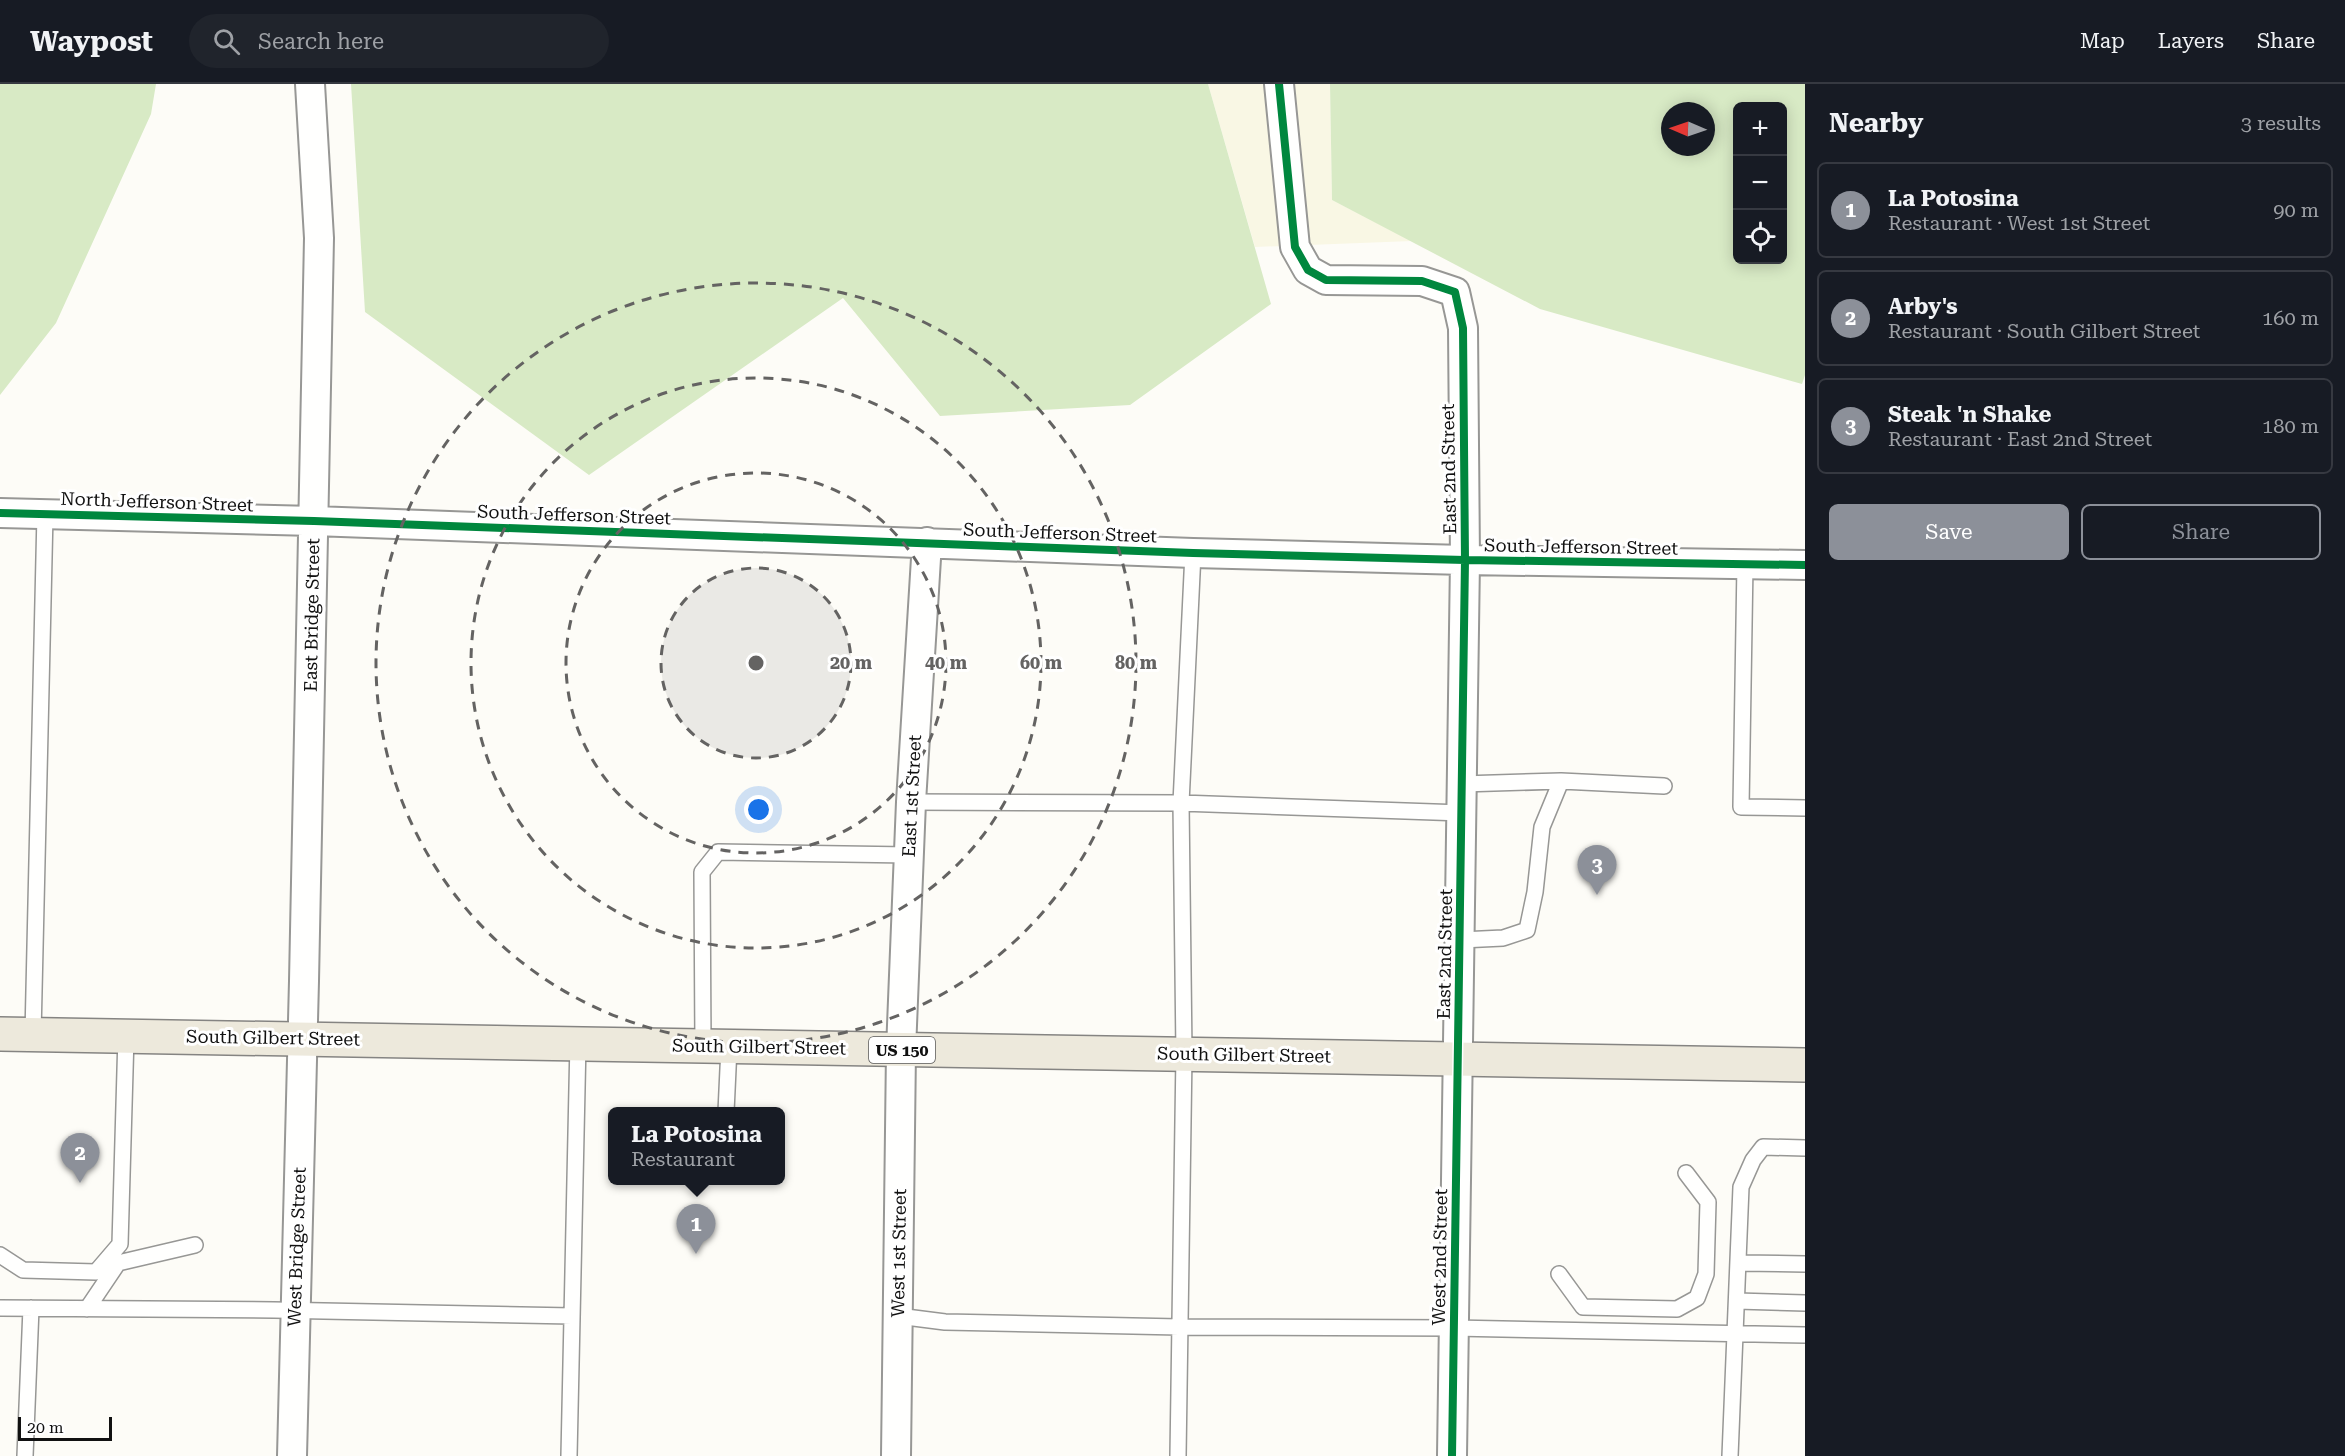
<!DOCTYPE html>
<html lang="en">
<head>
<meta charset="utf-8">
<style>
  :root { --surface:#171b24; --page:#20242c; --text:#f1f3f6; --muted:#9ea1a6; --line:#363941; --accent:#8c9099 }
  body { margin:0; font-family:"Roboto Serif",serif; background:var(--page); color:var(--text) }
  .controls { position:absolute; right:18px; top:18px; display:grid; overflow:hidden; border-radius:9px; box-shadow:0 3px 15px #0003 }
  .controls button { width:54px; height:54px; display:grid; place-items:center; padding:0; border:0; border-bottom:2px solid var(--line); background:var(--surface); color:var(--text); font:30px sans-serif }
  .compass { position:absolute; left:1661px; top:18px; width:54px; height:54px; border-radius:50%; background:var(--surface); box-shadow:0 3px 15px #0003; rotate:272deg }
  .scale { position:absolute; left:18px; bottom:15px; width:94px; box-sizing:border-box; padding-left:6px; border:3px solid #111; border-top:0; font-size:16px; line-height:21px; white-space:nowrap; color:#111; -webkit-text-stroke:4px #fff; paint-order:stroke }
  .you { position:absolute; left:759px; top:726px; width:21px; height:21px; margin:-15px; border:4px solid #fff; border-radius:50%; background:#1a73e8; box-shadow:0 0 0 9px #1a73e833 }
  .badge { display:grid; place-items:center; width:39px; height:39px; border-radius:50%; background:var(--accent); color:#fff; font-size:20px; font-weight:700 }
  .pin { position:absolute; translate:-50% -50px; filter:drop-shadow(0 2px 3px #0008) }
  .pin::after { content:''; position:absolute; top:32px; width:21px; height:18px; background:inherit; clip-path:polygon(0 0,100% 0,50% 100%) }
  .popup { position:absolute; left:608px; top:1023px; width:177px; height:78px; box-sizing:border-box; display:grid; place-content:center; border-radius:9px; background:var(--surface); filter:drop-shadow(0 2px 4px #0005); font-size:20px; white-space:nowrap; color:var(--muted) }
  .popup b { font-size:22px; color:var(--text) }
  .popup::after { content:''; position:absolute; left:50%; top:100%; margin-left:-12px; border:12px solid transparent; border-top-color:var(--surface) }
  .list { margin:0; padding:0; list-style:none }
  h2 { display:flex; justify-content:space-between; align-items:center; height:78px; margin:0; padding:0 24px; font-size:26px }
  h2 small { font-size:20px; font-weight:400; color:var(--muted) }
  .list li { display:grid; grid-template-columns:39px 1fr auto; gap:18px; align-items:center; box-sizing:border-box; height:96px; margin:0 12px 12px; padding:0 12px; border:2px solid var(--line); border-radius:9px }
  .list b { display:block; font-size:22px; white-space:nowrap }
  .list p { margin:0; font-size:20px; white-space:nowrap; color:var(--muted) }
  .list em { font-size:20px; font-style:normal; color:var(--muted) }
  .actions { display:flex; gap:12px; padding:18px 24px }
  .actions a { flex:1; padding:14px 0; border:2px solid var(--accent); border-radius:9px; text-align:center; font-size:21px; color:var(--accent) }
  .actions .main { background:var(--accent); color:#fff }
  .icon { flex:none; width:33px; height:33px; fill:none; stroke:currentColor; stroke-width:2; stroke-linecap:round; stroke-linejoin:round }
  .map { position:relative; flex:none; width:1805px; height:1372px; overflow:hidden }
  header { display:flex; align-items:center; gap:36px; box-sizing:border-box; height:84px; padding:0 30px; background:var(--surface); border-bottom:2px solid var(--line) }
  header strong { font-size:28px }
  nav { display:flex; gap:33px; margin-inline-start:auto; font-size:21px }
  .search { width:420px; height:54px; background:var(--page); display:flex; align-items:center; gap:15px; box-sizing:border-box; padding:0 21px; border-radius:33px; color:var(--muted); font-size:22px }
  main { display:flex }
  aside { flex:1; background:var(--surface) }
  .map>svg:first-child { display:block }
  .farmland { fill:#f9f7e4 }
  .forest { fill:#d8eac5; fill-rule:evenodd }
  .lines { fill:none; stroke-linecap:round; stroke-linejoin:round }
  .service-casing { stroke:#979795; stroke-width:18 }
  .minor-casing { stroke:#979795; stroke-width:32 }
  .primary-casing { stroke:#858482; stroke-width:36 }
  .service { stroke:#fffffe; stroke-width:15 }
  .minor { stroke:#fffffe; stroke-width:28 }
  .primary { stroke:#ede9dc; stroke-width:33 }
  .cycleway-casing { stroke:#fff; stroke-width:11 }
  .cycleway { stroke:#00873e; stroke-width:8 }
  .ring { fill:none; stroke:#646362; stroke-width:3; stroke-dasharray:10 8 }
  .labels { text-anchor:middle; stroke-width:6; stroke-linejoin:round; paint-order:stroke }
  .shield { fill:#fff; stroke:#585858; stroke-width:1.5 }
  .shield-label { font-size:16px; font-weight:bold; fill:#111 }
  .street-label { font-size:18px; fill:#111; stroke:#fff }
  .centre { fill:#646362; stroke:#fff; stroke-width:3 }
  .ring-label { font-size:18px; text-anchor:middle; font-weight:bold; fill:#646362; stroke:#fff; stroke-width:6; stroke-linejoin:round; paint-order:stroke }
</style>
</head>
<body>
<header>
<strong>Waypost</strong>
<div class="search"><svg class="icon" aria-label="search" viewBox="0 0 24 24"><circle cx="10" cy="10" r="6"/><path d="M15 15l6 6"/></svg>Search here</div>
<nav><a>Map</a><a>Layers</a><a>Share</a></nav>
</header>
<main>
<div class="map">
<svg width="1805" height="1372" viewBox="0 0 1805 1372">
  <rect width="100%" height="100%" fill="#fdfcf7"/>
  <path class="farmland" d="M 1208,0 L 1330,0 L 1332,116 L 1412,157 L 1255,163 Z"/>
  <path class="forest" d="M 0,0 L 156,0 L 151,30 L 56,239 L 0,311 Z
    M 351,0 L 1208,0 L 1271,220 L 1130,321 L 940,332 L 843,214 L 589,391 L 365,228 Z
    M 1330,0 L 1805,0 L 1805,291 L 1802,300 L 1540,225 L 1332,116 ZM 1738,22 L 1782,22 L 1782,176 L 1738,176 ZM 1670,27 L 1706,27 L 1706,63 L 1670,63 Z"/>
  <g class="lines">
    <defs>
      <path id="service" d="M 1745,480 L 1741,723 L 1805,724
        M 1462,700 L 1561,697 L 1664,702
        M 911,718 L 1181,719 L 1462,729
        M 1461,856 L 1503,854 L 1527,846 L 1535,808 L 1542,743 L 1561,697
        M 33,950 L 45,430
        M 703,962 L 702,788 L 718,768 L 909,771
        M 726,1028 L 729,963
        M 0,1171 L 23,1186 L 96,1188 L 120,1160 L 126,952
        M 1739,1179 L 1805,1180
        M 1559,1190 L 1583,1223 L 1677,1225 L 1697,1214 L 1706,1190 L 1708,1118 L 1686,1089
        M 1737,1217 L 1805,1219
        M 0,1224 L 274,1226 L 572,1232
        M 87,1225 L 118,1179 L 195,1161
        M 898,1232 L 945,1238 L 1179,1243 L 1454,1244 L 1805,1251
        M 25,1372 L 31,1224
        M 569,1372 L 578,958
        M 1178,1372 L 1184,970 L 1181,719 L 1193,469
        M 1730,1372 L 1741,1103 L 1753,1076 L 1763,1063 L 1805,1064"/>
      <path id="minor" d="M 1279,0 L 1295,163 L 1308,186 L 1326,196 L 1422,197 L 1455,208 L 1463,244 L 1465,476 L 1452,1372
        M 0,429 L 314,437 L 1193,469 L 1465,476 L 1805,481
        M 292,1372 L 304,897 L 319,154 L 310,0
        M 896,1372 L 901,966 L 911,718 L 927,458"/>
      <path id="primary" d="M 0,950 L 1805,981"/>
    </defs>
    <use href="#service" class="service-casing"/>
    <use href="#minor" class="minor-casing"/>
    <use href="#primary" class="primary-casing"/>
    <use href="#service" class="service"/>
    <use href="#minor" class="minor"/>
    <use href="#primary" class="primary"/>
    <defs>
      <path id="cycleway" d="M 1279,0 L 1295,163 L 1308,186 L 1326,196 L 1422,197 L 1455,208 L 1463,244 L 1465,476 L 1452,1372
        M 0,429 L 314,437 L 1193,469 L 1465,476 L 1805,481"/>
    </defs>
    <use href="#cycleway" class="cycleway-casing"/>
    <use href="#cycleway" class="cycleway"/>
  </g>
  <circle cx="756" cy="579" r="95" fill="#646362" fill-opacity=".12"/>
  <g class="ring">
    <circle cx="756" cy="579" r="95"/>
    <circle cx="756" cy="579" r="190"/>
    <circle cx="756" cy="579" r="285"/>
    <circle cx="756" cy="579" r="380"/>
  </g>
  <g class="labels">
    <rect class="shield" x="869" y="953" width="66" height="26" rx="4.5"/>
    <g class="shield-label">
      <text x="902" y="972">US 150</text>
    </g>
    <g class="street-label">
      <text transform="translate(1449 385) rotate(-91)" y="6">East 2nd Street</text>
      <text transform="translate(157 418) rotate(2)" y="6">North Jefferson Street</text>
      <text transform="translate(574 431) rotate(2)" y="6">South Jefferson Street</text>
      <text transform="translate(1060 449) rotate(2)" y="6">South Jefferson Street</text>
      <text transform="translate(1581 463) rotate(1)" y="6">South Jefferson Street</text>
      <text transform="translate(312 531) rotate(-89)" y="6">East Bridge Street</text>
      <text transform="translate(912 712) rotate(-87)" y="6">East 1st Street</text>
      <text transform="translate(1445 870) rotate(-89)" y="6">East 2nd Street</text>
      <text transform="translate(273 954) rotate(1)" y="6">South Gilbert Street</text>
      <text transform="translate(759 963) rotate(1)" y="6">South Gilbert Street</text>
      <text transform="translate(1244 971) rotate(1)" y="6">South Gilbert Street</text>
      <text transform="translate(297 1163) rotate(-88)" y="6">West Bridge Street</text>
      <text transform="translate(899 1169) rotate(-89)" y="6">West 1st Street</text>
      <text transform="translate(1440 1173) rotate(-89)" y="6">West 2nd Street</text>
    </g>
  </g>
  <circle cx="756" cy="579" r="9" class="centre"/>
  <g class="ring-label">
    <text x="851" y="585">20 m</text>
    <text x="946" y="585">40 m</text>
    <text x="1041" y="585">60 m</text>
    <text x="1136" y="585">80 m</text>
  </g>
</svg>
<div class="controls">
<button>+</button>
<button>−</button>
<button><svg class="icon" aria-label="locate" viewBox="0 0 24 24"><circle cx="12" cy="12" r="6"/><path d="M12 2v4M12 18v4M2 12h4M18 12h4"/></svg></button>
</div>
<svg class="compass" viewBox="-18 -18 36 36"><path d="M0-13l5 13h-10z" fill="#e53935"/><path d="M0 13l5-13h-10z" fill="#9ea1a6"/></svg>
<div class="scale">20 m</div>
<div class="you"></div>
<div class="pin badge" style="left:696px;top:1170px">1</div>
<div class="popup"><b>La Potosina</b>Restaurant</div>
<div class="pin badge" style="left:80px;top:1099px">2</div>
<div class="pin badge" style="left:1597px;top:811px">3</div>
</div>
<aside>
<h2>Nearby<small>3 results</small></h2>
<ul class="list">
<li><span class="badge">1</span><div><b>La Potosina</b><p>Restaurant · West 1st Street</p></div><em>90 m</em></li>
<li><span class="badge">2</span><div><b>Arby's</b><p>Restaurant · South Gilbert Street</p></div><em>160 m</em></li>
<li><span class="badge">3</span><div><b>Steak 'n Shake</b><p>Restaurant · East 2nd Street</p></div><em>180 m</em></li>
</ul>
<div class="actions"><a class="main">Save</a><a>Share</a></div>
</aside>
</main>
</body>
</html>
